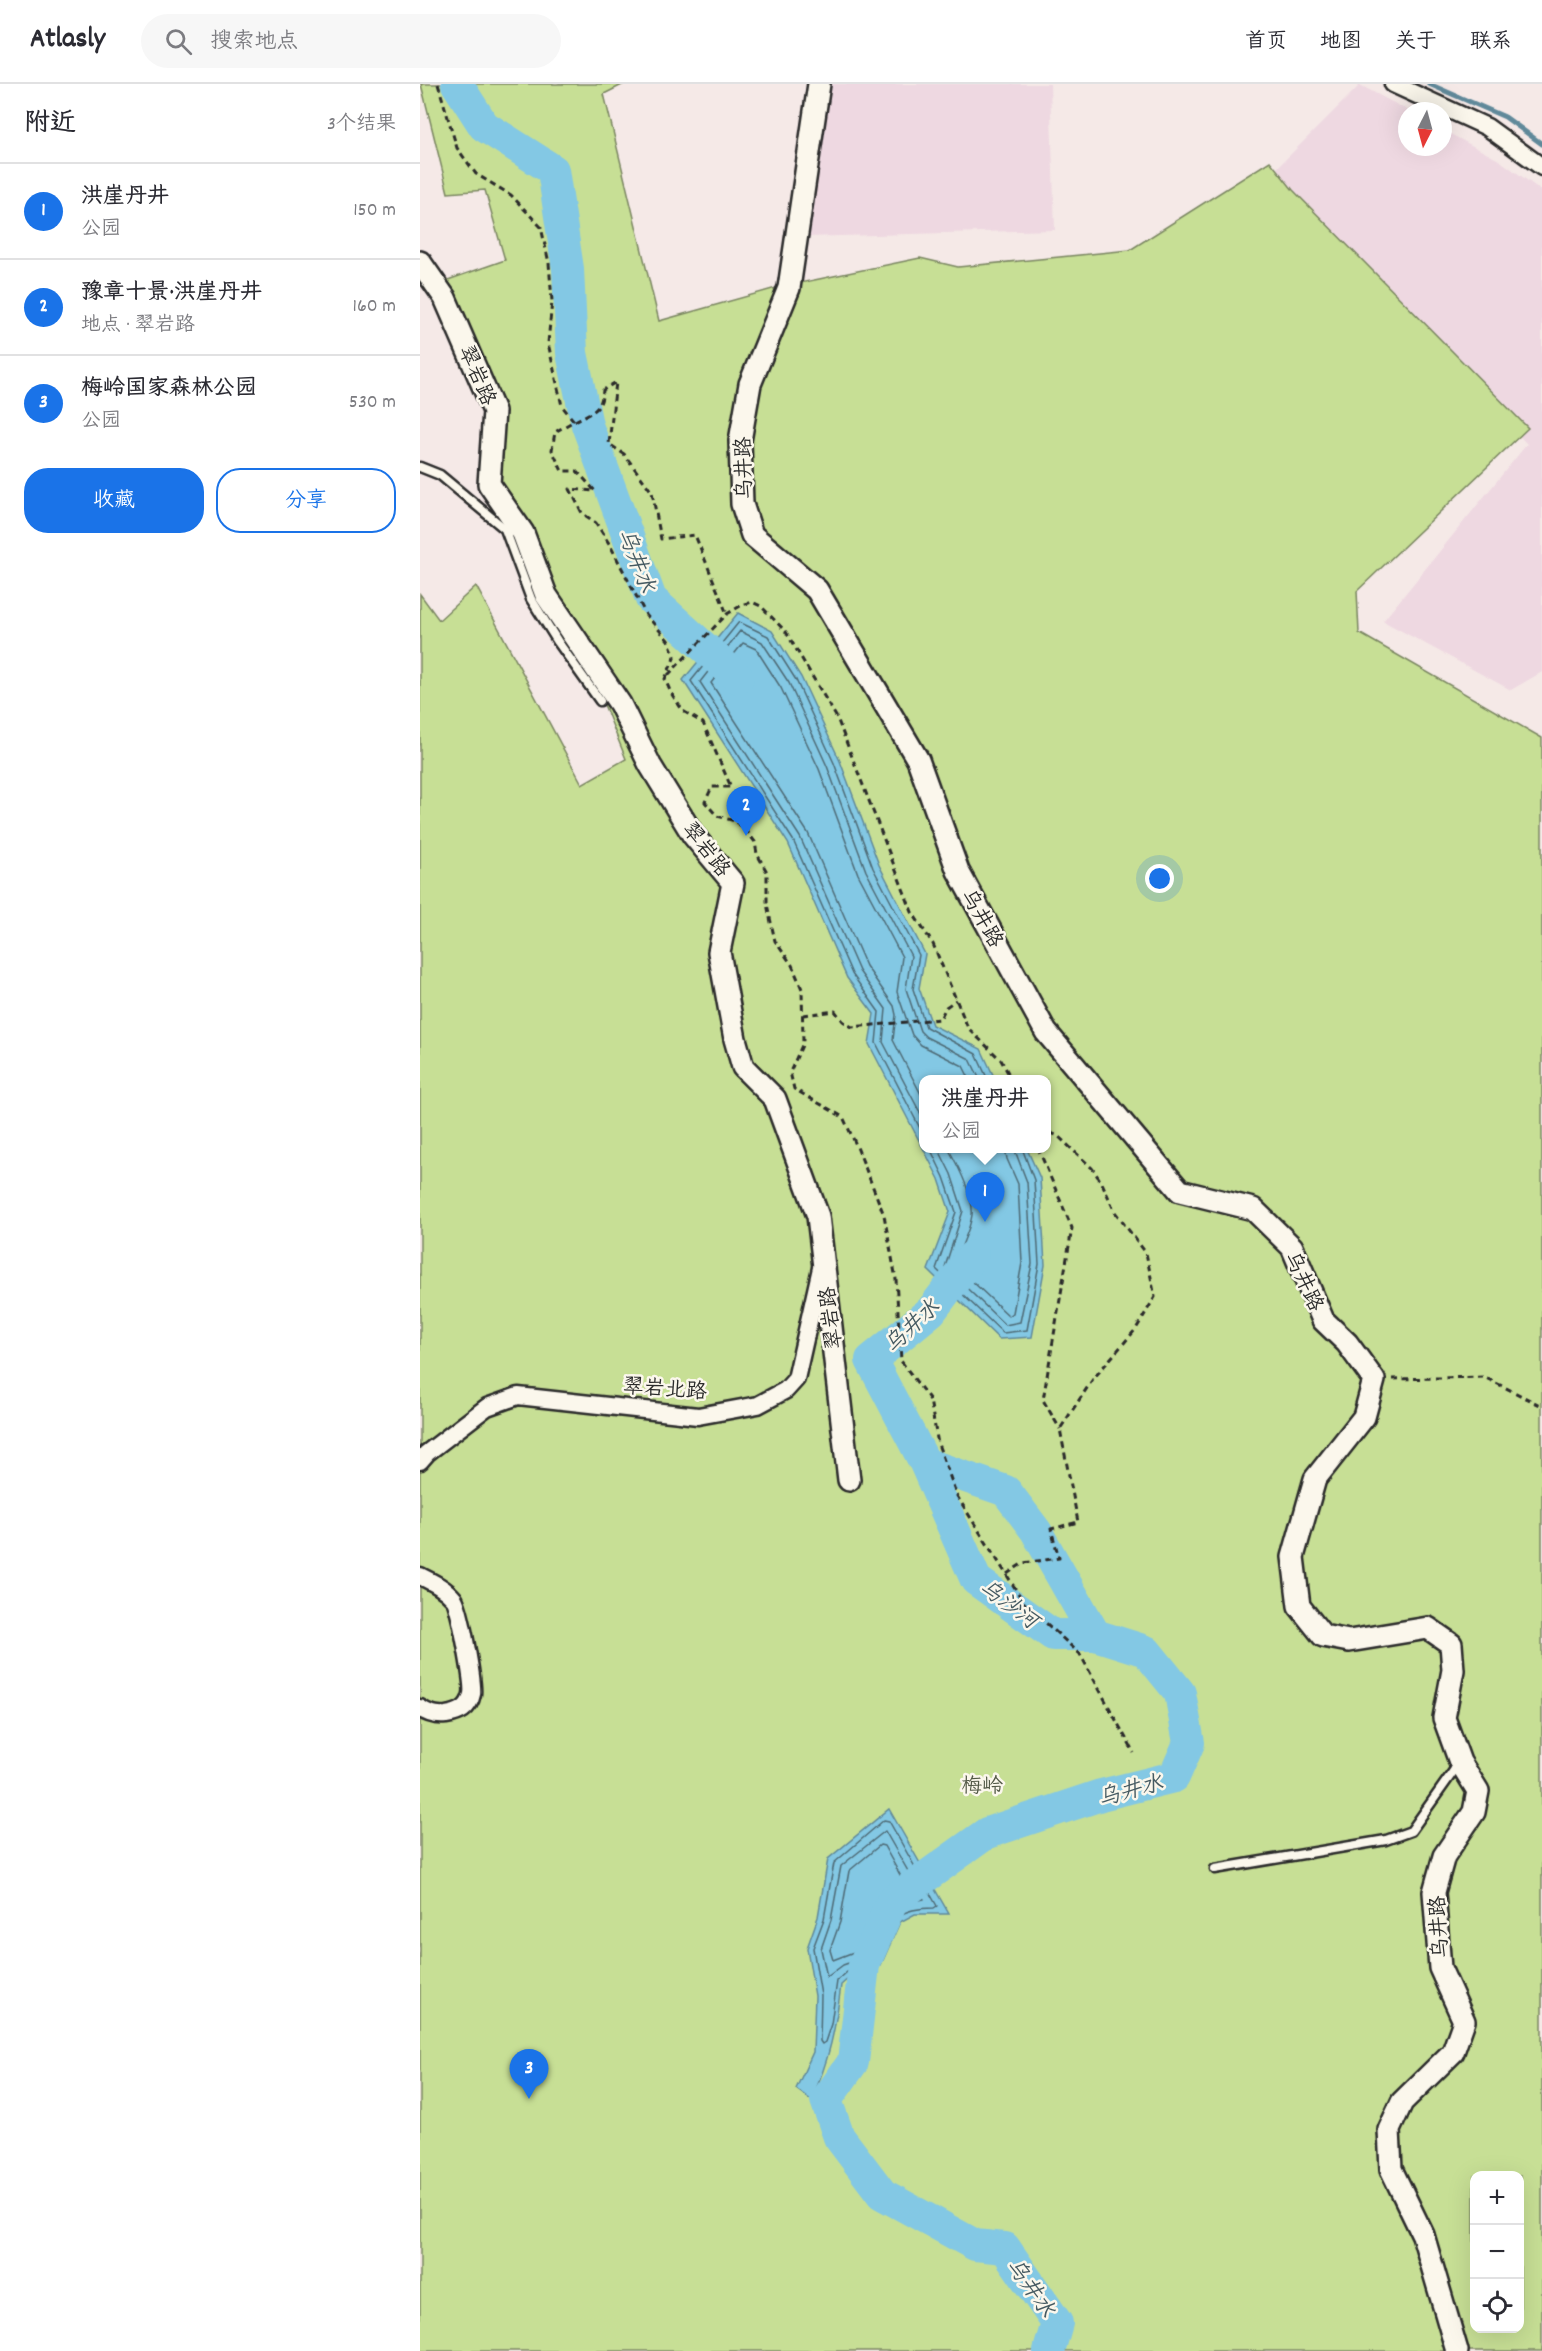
<!DOCTYPE html>
<html lang="zh">
<head>
<meta charset="utf-8">
<style>
  :root { --surface:#fff; --page:#f7f7f7; --text:#2b2b33; --muted:#7c7c81; --line:#e1e1e2; --accent:#1a73e8 }
  body { margin:0; font-family:Dekko,"LXGW WenKai TC",sans-serif; background:var(--page); color:var(--text) }
  .controls { position:absolute; right:18px; bottom:18px; display:grid; overflow:hidden; border-radius:12px; box-shadow:0 6px 24px #0002 }
  .controls button { width:54px; height:54px; display:grid; place-items:center; padding:0; border:0; border-bottom:2px solid var(--line); background:var(--surface); color:var(--text); font:30px sans-serif }
  .compass { position:absolute; left:978px; top:18px; width:54px; height:54px; border-radius:50%; background:var(--surface); box-shadow:0 6px 24px #0002; rotate:186deg }
  .you { position:absolute; left:740px; top:795px; width:21px; height:21px; margin:-15px; border:4px solid #fff; border-radius:50%; background:#1a73e8; box-shadow:0 0 0 9px #1a73e833 }
  .badge { display:grid; place-items:center; width:39px; height:39px; border-radius:50%; background:var(--accent); color:#fff; font-size:20px; font-weight:700 }
  .pin { position:absolute; translate:-50% -50px; filter:drop-shadow(0 2px 3px #0008) }
  .pin::after { content:''; position:absolute; top:32px; width:21px; height:18px; background:inherit; clip-path:polygon(0 0,100% 0,50% 100%) }
  .popup { position:absolute; left:499px; top:991px; width:132px; height:78px; box-sizing:border-box; display:grid; place-content:center; border-radius:12px; background:var(--surface); filter:drop-shadow(0 2px 4px #0005); font-size:20px; white-space:nowrap; color:var(--muted) }
  .popup b { font-size:22px; color:var(--text) }
  .popup::after { content:''; position:absolute; left:50%; top:100%; margin-left:-12px; border:12px solid transparent; border-top-color:var(--surface) }
  .list { margin:0; padding:0; list-style:none }
  h2 { display:flex; justify-content:space-between; align-items:center; height:78px; margin:0; padding:0 24px; font-size:26px }
  h2 small { font-size:20px; font-weight:400; color:var(--muted) }
  .list li { display:grid; grid-template-columns:39px 1fr auto; gap:18px; align-items:center; box-sizing:border-box; height:96px; padding:0 24px; border-top:2px solid var(--line) }
  .list b { display:block; font-size:22px; white-space:nowrap }
  .list p { margin:0; font-size:20px; white-space:nowrap; color:var(--muted) }
  .list em { font-size:20px; font-style:normal; color:var(--muted) }
  .actions { display:flex; gap:12px; padding:18px 24px }
  .actions a { flex:1; padding:14px 0; border:2px solid var(--accent); border-radius:24px; text-align:center; font-size:21px; color:var(--accent) }
  .actions .main { background:var(--accent); color:#fff }
  .icon { flex:none; width:33px; height:33px; fill:none; stroke:currentColor; stroke-width:2; stroke-linecap:round; stroke-linejoin:round }
  .map { position:relative; flex:none; width:1122px; height:2267px; overflow:hidden }
  header { display:flex; align-items:center; gap:36px; box-sizing:border-box; height:84px; padding:0 30px; background:var(--surface); border-bottom:2px solid var(--line) }
  header strong { font-size:28px }
  nav { display:flex; gap:33px; margin-inline-start:auto; font-size:21px }
  .search { width:420px; height:54px; background:var(--page); display:flex; align-items:center; gap:15px; box-sizing:border-box; padding:0 21px; border-radius:33px; color:var(--muted); font-size:22px }
  main { display:flex }
  aside { flex:1; background:var(--surface) }
  .map>svg:first-child { display:block }
  .built { fill:#eed8e1 }
  .green { fill:#c7df95; stroke:#798560; stroke-width:1.5; fill-rule:evenodd }
  .water { fill:#83c8e4; stroke:#60899a; stroke-width:1.5 }
  .lines { fill:none; stroke-linecap:round; stroke-linejoin:round }
  .shore { stroke:#4e6a75; stroke-width:1.5 }
  .stream { stroke:#60899a; stroke-width:5 }
  .river { stroke:#83c8e4; stroke-width:32 }
  .service-casing { stroke:#2b2b2b; stroke-width:13 }
  .minor-casing { stroke:#2b2b2b; stroke-width:21 }
  .tertiary-casing { stroke:#2b2b2b; stroke-width:26 }
  .path { stroke:#2b2b2b; stroke-width:3; stroke-dasharray:6 4.5; stroke-linecap:butt }
  .service { stroke:#fbf7ec; stroke-width:8 }
  .minor { stroke:#fbf7ec; stroke-width:16 }
  .tertiary { stroke:#fbf7ec; stroke-width:21 }
  .labels { text-anchor:middle; stroke-width:5; stroke-linejoin:round; paint-order:stroke }
  .street-label { font-size:21px; fill:#2b2b2b; stroke:#fbf7ec }
  .park-label { font-size:21px; fill:#525846; stroke:#fbf7ec }
  .water-label { font-size:22px; font-style:italic; fill:#455a62; stroke:#fbf7ec }
</style>
</head>
<body>
<header>
<strong>Atlasly</strong>
<div class="search"><svg class="icon" aria-label="search" viewBox="0 0 24 24"><circle cx="10" cy="10" r="6"/><path d="M15 15l6 6"/></svg>搜索地点</div>
<nav><a>首页</a><a>地图</a><a>关于</a><a>联系</a></nav>
</header>
<main>
<aside>
<h2>附近<small>3个结果</small></h2>
<ul class="list">
<li><span class="badge">1</span><div><b>洪崖丹井</b><p>公园</p></div><em>150 m</em></li>
<li><span class="badge">2</span><div><b>豫章十景·洪崖丹井</b><p>地点 · 翠岩路</p></div><em>160 m</em></li>
<li><span class="badge">3</span><div><b>梅岭国家森林公园</b><p>公园</p></div><em>530 m</em></li>
</ul>
<div class="actions"><a class="main">收藏</a><a>分享</a></div>
</aside>
<div class="map">
<svg width="1122" height="2267" viewBox="0 0 1122 2267">
  <rect width="100%" height="100%" fill="#f5e9e7"/>
  <filter id="ink" filterUnits="userSpaceOnUse"><feTurbulence type="fractalNoise" baseFrequency=".0167" numOctaves="2"/><feDisplacementMap in="SourceGraphic" scale="12" xChannelSelector="R" yChannelSelector="G"/><feConvolveMatrix kernelMatrix="1 2 1 2 8 2 1 2 1" color-interpolation-filters="sRGB"/></filter>
  <g filter="url(#ink)">
    <path class="built" d="M 412,0 L 630,0 L 635,146 L 385,153 Z
      M 940,1 L 989,27 L 987,63 L 1023,63 L 1023,46 L 1079,76 L 1122,107 L 1122,588 L 1091,606 L 963,537 L 1107,360 L 850,91 Z"/>
    <path class="green" d="M 1,0 L 204,0 L 184,10 L 239,237 L 356,204 L 500,174 L 538,183 L 710,166 L 850,77 L 873,106 L 1108,344 L 937,507 L 939,549 L 1122,654 L 1122,2267 L 0,2267 L 0,510 L 19,536 L 56,502 L 162,700 L 206,675 L 172,591 L 125,536 L 108,471 L 67,413 L 67,328 L 25,197 L 85,176 L 65,106 L 28,109 ZM 504,996 L 626,996 L 626,1064 L 504,1064 ZM 1054,2092 L 1100,2092 L 1100,2244 L 1054,2244 Z"/>
    <path class="water" d="M 318,529 L 352,547 L 381,593 L 420,677 L 459,781 L 505,870 L 499,904 L 512,941 L 561,965 L 575,995 L 504,996 L 504,1064 L 607,1065 L 620,1094 L 625,1181 L 612,1253 L 579,1255 L 508,1186 L 530,1128 L 519,1095 L 449,960 L 454,930 L 427,894 L 368,759 L 263,596 Z
      M 469,1725 L 529,1830 L 495,1830 L 480,1838 L 461,1881 L 430,1893 L 421,1901 C 416,1941 409,1979 391,2016 L 376,2005 L 393,1968 L 395,1912 L 387,1864 L 398,1833 L 408,1775 Z"/>
    <g class="lines">
      <path class="shore" d="M 504,1016 L 473,956 L 476,931 L 474,922 L 446,882 L 388,749 L 291,599 L 323,559 L 336,565 L 361,604 L 399,685 L 438,790 L 482,873 L 477,908 L 492,951 L 501,961 L 543,982 L 550,996
        M 504,1036 L 463,958 L 466,925 L 439,887 L 380,753 L 280,598 L 320,547 L 342,558 L 369,599 L 407,682 L 446,787 L 491,872 L 486,905 L 500,947 L 506,953 L 550,975 L 560,996
        M 504,1052 L 456,959 L 459,928 L 432,890 L 373,756 L 271,597 L 319,538 L 348,552 L 376,596 L 414,679 L 453,784 L 499,871 L 493,905 L 506,943 L 556,970 L 568,996
        M 510,1064 L 524,1093 L 536,1128 L 516,1185 L 583,1249 L 607,1246 L 619,1180 L 614,1096 L 602,1064
        M 518,1064 L 531,1090 L 543,1127 L 525,1183 L 585,1241 L 600,1238 L 612,1180 L 607,1098 L 594,1064
        M 528,1064 C 537,1080 554,1113 552,1131 C 550,1148 539,1164 535,1181 L 589,1232 L 593,1229 L 602,1179 L 598,1100 L 587,1075 L 585,1064
        M 464,1736 L 469,1737 L 517,1822 L 514,1824 C 469,1824 473,1841 456,1876 L 427,1888 L 417,1897 L 411,1940 L 405,1958 L 402,1960 L 400,1957 L 401,1911 L 393,1864 L 404,1835 L 414,1779 Z
        M 465,1747 L 504,1815 L 490,1818 L 471,1828 L 451,1871 L 423,1881 L 407,1893 L 401,1865 L 411,1836 L 421,1782 Z
        M 460,1761 L 464,1762 L 489,1807 L 463,1824 L 444,1864 L 413,1876 L 410,1866 L 420,1838 L 429,1787 Z"/>
      <path class="stream" d="M 1009,0 L 1085,33 L 1122,60"/>
      <path class="river" d="M 37,0 L 64,42 L 133,86 L 148,185 L 152,269 L 167,341 L 231,515 L 318,594
        M 553,1172 L 511,1227 L 451,1276 L 505,1379 L 586,1407 L 616,1447 L 675,1551 L 726,1567 L 760,1609 L 769,1659 L 754,1693 L 681,1711 L 567,1749 L 472,1817 L 444,1881 L 433,1978 L 406,2016 L 419,2053 L 462,2110 L 555,2161 L 585,2164 L 637,2239 L 629,2267
        M 505,1379 L 556,1496 L 633,1551 L 675,1551"/>
      <defs>
        <path id="service" d="M 0,383 L 20,391 L 85,445 L 111,515 L 138,558 L 180,617
          M 795,1785 L 966,1756 L 991,1747 L 1040,1678"/>
        <path id="minor" d="M 973,0 L 1067,43 L 1122,83
          M 0,1377 L 7,1369 L 67,1323 L 98,1312 L 278,1332 L 338,1321 L 366,1306 L 376,1295 L 401,1184
          M 0,1492 C 12,1498 25,1504 34,1515 C 40,1522 54,1600 52,1610 C 49,1625 39,1629 26,1631 C 16,1632 8,1630 0,1624"/>
        <path id="tertiary" d="M 399,0 L 369,204 L 330,300 L 320,357 L 322,420 L 332,451 L 397,506 L 498,676 L 538,787 L 626,948 L 760,1107 L 833,1125 L 872,1163 L 903,1236 L 927,1259 L 954,1296 L 944,1333 L 895,1395 L 873,1473 L 879,1522 L 903,1552 L 929,1557 L 1008,1544 L 1031,1560 L 1033,1586 L 1024,1634 L 1040,1678 L 1058,1707 L 1054,1728 L 1024,1772 L 1014,1808 L 1020,1884 L 1044,1937 L 1033,1968 L 982,2018 L 969,2046 L 971,2085 L 1003,2151 L 1037,2267
          M 0,178 L 25,214 L 74,327 L 69,400 L 103,449 L 126,511 L 200,620 L 230,681 L 273,751 L 313,799 L 299,868 L 315,955 L 323,983 L 355,1015 L 398,1132 L 429,1396"/>
      </defs>
      <use href="#service" class="service-casing"/>
      <use href="#minor" class="minor-casing"/>
      <use href="#tertiary" class="tertiary-casing"/>
      <path class="path" d="M 18,0 L 37,64 L 56,90 L 91,111 L 121,143 L 129,179 L 132,217 L 128,259 L 142,322 L 154,337 L 135,348 L 132,366 L 142,387 L 157,387 L 175,407 L 150,405 L 162,429 L 176,439 L 190,461 L 226,531 L 248,556 L 255,572 L 245,595 L 251,609 L 263,627 L 283,639 L 311,703 L 292,703 L 285,718 L 297,732 L 315,737 L 326,746 L 335,758 L 337,770 L 347,788 L 347,820 L 355,857 L 372,881 L 382,905 L 383,959 L 370,988 L 374,1005 L 423,1033 L 437,1063 L 464,1131 L 476,1195 L 481,1277 L 510,1316 L 518,1360 L 537,1412 L 605,1520 L 660,1570 L 714,1669
        M 155,337 C 173,327 181,328 183,306 L 196,298 L 189,360 L 204,370 L 232,408 L 241,455 L 275,451 L 307,530
        M 248,591 L 307,530 L 322,521 L 332,518 L 341,522 L 366,548 L 417,634 L 492,828 L 513,860 L 548,944 L 581,976 L 592,996
        M 383,931 L 415,927 L 423,937 L 432,943 L 520,935 L 526,923 L 536,916
        M 618,1064 L 652,1144 L 623,1316 L 640,1345
        M 973,1295 L 1064,1293 L 1122,1322
        M 587,1490 L 603,1479 L 639,1474 L 631,1445 L 658,1438 L 640,1345 L 673,1295 L 716,1245 L 735,1213 L 726,1169 L 695,1128 L 682,1099 L 672,1084 L 638,1052 L 626,1047"/>
      <use href="#service" class="service"/>
      <use href="#minor" class="minor"/>
      <use href="#tertiary" class="tertiary"/>
    </g>
  </g>
  <g class="labels">
    <g class="street-label">
      <text transform="translate(58 291) rotate(67)" y="7">翠岩路</text>
      <text transform="translate(323 384) rotate(-91)" y="7">乌井路</text>
      <text transform="translate(287 765) rotate(52)" y="7">翠岩路</text>
      <text transform="translate(563 834) rotate(61)" y="7">乌井路</text>
      <text transform="translate(885 1197) rotate(65)" y="7">乌井路</text>
      <text transform="translate(410 1234) rotate(-97)" y="7">翠岩路</text>
      <text transform="translate(245 1304) rotate(4)" y="7">翠岩北路</text>
      <text transform="translate(1018 1843) rotate(-93)" y="7">乌井路</text>
    </g>
    <g class="park-label">
      <text x="562" y="1708">梅岭</text>
    </g>
    <g class="water-label">
      <text transform="translate(218 476) rotate(69)" y="8">乌井水</text>
      <text transform="translate(491 1241) rotate(-43)" y="8">乌井水</text>
      <text transform="translate(590 1519) rotate(37)" y="8">乌沙河</text>
      <text transform="translate(710 1705) rotate(-15)" y="8">乌井水</text>
      <text transform="translate(612 2203) rotate(55)" y="8">乌井水</text>
    </g>
  </g>
</svg>
<div class="controls">
<button>+</button>
<button>−</button>
<button><svg class="icon" aria-label="locate" viewBox="0 0 24 24"><circle cx="12" cy="12" r="6"/><path d="M12 2v4M12 18v4M2 12h4M18 12h4"/></svg></button>
</div>
<svg class="compass" viewBox="-18 -18 36 36"><path d="M0-13l5 13h-10z" fill="#e53935"/><path d="M0 13l5-13h-10z" fill="#7c7c81"/></svg>
<div class="you"></div>
<div class="pin badge" style="left:565px;top:1138px">1</div>
<div class="popup"><b>洪崖丹井</b>公园</div>
<div class="pin badge" style="left:326px;top:752px">2</div>
<div class="pin badge" style="left:109px;top:2015px">3</div>
</div>
</main>
</body>
</html>
